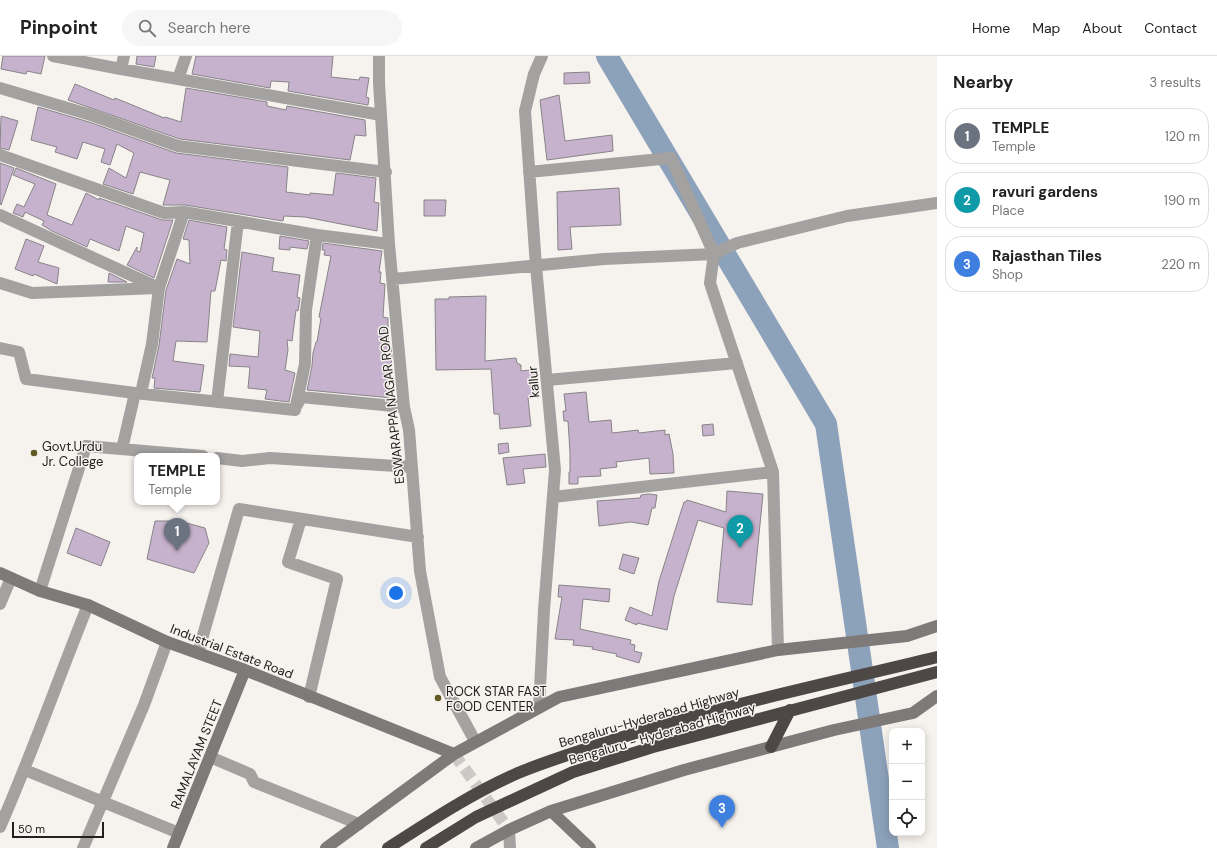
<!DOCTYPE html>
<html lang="en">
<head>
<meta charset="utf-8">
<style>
  :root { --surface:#fff; --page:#f6f6f6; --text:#222; --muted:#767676; --line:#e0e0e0; --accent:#0f766e }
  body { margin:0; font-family:"DM Sans",sans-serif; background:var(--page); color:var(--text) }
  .controls { position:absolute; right:12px; bottom:12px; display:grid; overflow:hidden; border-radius:8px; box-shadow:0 2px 10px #0003 }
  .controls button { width:36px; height:36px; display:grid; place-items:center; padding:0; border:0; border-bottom:1px solid var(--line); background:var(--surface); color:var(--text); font:20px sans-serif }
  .scale { position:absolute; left:12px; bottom:10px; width:92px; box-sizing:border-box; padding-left:4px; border:2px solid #22211f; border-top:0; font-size:11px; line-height:14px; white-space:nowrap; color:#22211f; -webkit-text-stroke:3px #f6f2ee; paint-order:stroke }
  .you { position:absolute; left:396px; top:537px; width:14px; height:14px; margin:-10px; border:3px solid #fff; border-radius:50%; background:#1a73e8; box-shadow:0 0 0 6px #1a73e833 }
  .badge { display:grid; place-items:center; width:26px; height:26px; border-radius:50%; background:var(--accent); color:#fff; font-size:13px; font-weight:700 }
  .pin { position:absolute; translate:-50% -33px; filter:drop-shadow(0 1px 2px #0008) }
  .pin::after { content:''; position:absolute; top:21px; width:14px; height:12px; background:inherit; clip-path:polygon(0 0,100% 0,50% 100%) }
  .popup { position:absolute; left:134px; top:397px; width:86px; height:52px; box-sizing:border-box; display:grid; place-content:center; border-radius:8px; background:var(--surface); filter:drop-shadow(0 1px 3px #0005); font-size:13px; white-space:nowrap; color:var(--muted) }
  .popup b { font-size:15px; color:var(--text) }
  .popup::after { content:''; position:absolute; left:50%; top:100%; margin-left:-8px; border:8px solid transparent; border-top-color:var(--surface) }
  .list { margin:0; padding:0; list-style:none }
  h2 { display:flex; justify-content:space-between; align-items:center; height:52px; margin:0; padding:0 16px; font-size:17px }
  h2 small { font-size:13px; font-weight:400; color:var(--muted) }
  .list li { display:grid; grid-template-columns:26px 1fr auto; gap:12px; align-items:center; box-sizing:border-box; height:56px; margin:0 8px 8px; padding:0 8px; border:1px solid var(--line); border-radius:16px }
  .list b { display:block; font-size:15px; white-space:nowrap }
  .list p { margin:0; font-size:13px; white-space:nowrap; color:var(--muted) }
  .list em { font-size:13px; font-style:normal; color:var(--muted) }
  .icon { flex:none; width:22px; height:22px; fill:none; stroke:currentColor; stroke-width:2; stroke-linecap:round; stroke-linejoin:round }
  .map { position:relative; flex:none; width:937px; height:792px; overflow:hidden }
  header { display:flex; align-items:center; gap:24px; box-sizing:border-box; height:56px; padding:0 20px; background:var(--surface); border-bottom:1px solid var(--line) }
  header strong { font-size:19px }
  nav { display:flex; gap:22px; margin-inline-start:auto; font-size:14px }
  .search { width:280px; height:36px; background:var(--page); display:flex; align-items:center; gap:10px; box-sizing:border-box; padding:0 14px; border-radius:22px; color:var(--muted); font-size:15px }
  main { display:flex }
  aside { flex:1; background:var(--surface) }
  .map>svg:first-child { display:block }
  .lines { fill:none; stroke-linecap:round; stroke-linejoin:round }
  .river { stroke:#8ca1ba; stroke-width:22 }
  .building { fill:#c7b2cd; stroke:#878488 }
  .secondary-tunnel { stroke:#ccc8c5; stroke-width:12; stroke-dasharray:12 6; stroke-linecap:butt }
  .street { stroke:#a4a1a1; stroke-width:12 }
  .secondary { stroke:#7e7a79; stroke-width:12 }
  .highway { stroke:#4d4846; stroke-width:12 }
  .poi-dot { fill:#625824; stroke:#f6f2ee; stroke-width:1.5 }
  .labels { text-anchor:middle; stroke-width:3; stroke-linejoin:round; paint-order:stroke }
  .street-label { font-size:13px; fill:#22211f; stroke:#f6f2ee }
  .poi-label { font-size:13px; fill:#22211f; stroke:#f6f2ee; text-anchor:start }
</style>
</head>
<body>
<header>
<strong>Pinpoint</strong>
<div class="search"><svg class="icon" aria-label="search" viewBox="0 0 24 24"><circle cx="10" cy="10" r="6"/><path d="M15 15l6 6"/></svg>Search here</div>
<nav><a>Home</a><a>Map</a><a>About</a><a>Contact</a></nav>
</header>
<main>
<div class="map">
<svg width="937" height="792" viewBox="0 0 937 792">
  <rect width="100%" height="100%" fill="#f6f2ee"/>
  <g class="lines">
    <path class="river" d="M 607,0 L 826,368 L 888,792"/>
  </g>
  <path class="building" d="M 3,0 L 45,0 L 41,18 L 27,15 L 26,18 L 1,13 Z
    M 137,0 L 156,0 L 154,11 L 136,8 Z
    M 196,0 L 333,0 L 331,21 L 359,24 L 360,21 L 369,22 L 366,41 L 369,42 L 368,49 L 288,35 L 289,26 L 271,25 L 270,32 L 192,18 Z
    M 589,16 L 590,27 L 564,28 L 564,17 Z
    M 75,28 L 114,44 L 115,42 L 164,62 L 165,61 L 181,66 L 186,32 L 267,46 L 267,50 L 286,54 L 287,50 L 365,64 L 366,80 L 355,79 L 350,104 L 180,83 L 68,44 Z
    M 559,39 L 565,85 L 612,79 L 613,95 L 547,104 L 540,44 Z
    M 38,51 L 89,66 L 176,97 L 288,111 L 286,136 L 310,139 L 310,137 L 333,139 L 336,117 L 376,122 L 374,146 L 379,147 L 377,175 L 305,161 L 284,160 L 283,165 L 185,149 L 163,149 L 170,124 L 140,116 L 133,138 L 103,128 L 109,112 L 126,122 L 134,97 L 117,88 L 110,109 L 101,106 L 105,93 L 83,86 L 77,103 L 55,96 L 57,91 L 31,84 Z
    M 1,60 L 18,65 L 9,94 L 0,92 Z
    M 0,107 L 14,112 L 1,149 L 0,148 Z
    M 16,112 L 56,128 L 47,159 L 72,169 L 86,137 L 99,144 L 99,142 L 162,164 L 173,164 L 154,222 L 127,209 L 137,191 L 137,195 L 140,196 L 144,177 L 126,170 L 119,195 L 90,183 L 87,191 L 52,175 L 42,169 L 44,165 L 25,156 L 23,161 L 13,157 L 17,148 L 24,151 L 35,128 L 13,119 Z
    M 619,132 L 621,169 L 570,171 L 572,193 L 558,194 L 557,136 Z
    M 424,144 L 446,144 L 445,160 L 424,160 Z
    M 189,164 L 227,171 L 224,193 L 227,194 L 226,205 L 221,204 L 215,235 L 211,235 L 207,286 L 176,285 L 173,305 L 204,309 L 200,336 L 154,332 L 155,322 L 152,322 L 159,289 L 166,234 L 177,203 L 190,208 L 189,184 L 183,183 Z
    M 280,180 L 309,185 L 307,193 L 290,191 L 290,194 L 279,193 Z
    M 26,183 L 44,190 L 38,206 L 59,212 L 57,228 L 34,218 L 33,220 L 15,213 Z
    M 323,187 L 382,195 L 379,216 L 381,216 L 380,227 L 385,228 L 383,261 L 388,262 L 388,286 L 390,286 L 392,300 L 388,332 L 393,332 L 392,342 L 307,334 L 312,310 L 313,297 L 316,286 L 317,286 L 321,262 L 319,261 L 331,200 L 324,199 L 325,194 L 322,194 Z
    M 242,196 L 274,202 L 272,215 L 300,219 L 297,241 L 300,242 L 298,255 L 296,254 L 292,285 L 287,284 L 288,294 L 285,314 L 295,317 L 289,346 L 265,343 L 267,334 L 248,332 L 250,311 L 229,310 L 230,298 L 258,301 L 260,275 L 233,271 Z
    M 109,217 L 127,226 L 108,226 Z
    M 486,240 L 485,305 L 516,302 L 517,307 L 521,309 L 521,315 L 537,313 L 539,341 L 528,342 L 531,370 L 500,373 L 499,358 L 494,358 L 491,313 L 436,314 L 435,243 L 449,243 L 449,241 Z
    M 586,336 L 589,366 L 611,364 L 612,377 L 638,374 L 639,377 L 665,374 L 665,379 L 669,378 L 673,398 L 674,417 L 650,418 L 649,402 L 616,406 L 617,411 L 600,413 L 601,420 L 578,421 L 578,428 L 569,428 L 569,416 L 570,416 L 570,396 L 568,365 L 564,365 L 563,355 L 566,355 L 564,338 Z
    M 713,368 L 714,379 L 703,380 L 702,369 Z
    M 508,387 L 509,396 L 499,398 L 498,388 Z
    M 545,398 L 546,411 L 523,413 L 525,427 L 507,429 L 503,402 Z
    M 727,435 L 763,438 L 752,549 L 717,546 L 724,472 L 698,464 L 674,540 L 667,574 L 637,567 L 637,569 L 625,564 L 630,551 L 652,560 L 659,525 L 684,446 L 686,446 L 687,444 L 726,456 Z
    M 649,438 L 657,439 L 655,452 L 652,452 L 648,469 L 631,466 L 599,470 L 597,445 L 640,442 L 641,439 Z
    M 155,465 L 179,465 L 205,472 L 209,487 L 194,517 L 147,503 Z
    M 76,472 L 110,486 L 101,510 L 67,497 Z
    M 623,498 L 639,502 L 634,518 L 619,513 Z
    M 559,529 L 610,533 L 609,546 L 583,543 L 580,573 L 631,584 L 630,588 L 635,589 L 634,595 L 642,597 L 639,607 L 616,600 L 617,598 L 592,593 L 593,591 L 573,589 L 574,584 L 555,583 L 562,541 L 558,541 Z"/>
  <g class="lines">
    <path class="secondary-tunnel" d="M 454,698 L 509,774"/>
    <path class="street" d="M 53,0 L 121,13
      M 124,0 L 121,13 L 178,23
      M 186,0 L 178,23 L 381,59
      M 379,0 L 379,27 L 389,188 L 404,351 L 409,374 L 420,515 L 440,621 L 475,685
      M 0,32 L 91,59 L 178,90 L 386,116
      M 0,99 L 164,157 L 184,156 L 317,179 L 389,188
      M 529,116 L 671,102 L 714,198 L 710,227 L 773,416 L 778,594
      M 0,159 L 159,232
      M 393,223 L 604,203 L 714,198 L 737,187 L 847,160 L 937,147
      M 0,227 L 32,237 L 157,232
      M 0,292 L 19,296 L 26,323 L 135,337
      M 547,324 L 737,307
      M 141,337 L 152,288 L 159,232 L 184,156
      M 217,346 L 238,165
      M 297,349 L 301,341 L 404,351
      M 295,354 L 305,308 L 306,254 L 317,179
      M 122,393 L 135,337 L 295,354
      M 217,402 L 242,405 L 270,402 L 412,411
      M 553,441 L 773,416
      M 301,463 L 288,506 L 337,523 L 309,641
      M 40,535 L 86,390 L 203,400
      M 0,548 L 11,522
      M 198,597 L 239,453 L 418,481
      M 539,651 L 544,554 L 555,414 L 536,210 L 525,55 L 534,18 L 542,0
      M 210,701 L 250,718 L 254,726 L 359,768
      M 25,714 L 179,777
      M 0,771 C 32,698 58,623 88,549
      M 509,774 L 510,792
      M 83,792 L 144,649 L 167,586"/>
    <path class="secondary" d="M 0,517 L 40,535 L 88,549 L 167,586 L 245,614 L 454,698
      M 551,755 L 590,792
      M 173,792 L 245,614
      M 326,792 L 454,698 L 559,641 L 778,594 L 907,580 L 937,570
      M 476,792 L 509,774 L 551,755 L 684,714 L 834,674 L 913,657 L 937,640"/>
    <path class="highway" d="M 771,691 L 790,654
      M 388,792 C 430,765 472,737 518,717 C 547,705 577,696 607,686 C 715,651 826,628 937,601
      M 426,792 L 476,761 L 573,716 L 653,691 L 937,616"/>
  </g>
  <g class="poi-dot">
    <circle cx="34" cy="397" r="4"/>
    <circle cx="438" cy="642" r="4"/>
  </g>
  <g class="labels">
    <g class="street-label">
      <text transform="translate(533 326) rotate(-95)" y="5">kallur</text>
      <text transform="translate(391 349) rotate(-96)" y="5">ESWARAPPA NAGAR ROAD</text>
      <text transform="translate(232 595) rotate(21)" y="5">Industrial Estate Road</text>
      <text transform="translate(649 661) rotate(-16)" y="5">Bengaluru-Hyderabad Highway</text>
      <text transform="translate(662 677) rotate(-16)" y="5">Bengaluru - Hyderabad Highway</text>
      <text transform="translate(196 698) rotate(-68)" y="5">RAMALAYAM STEET</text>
    </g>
    <g class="poi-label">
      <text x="42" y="395">Govt.Urdu<tspan x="42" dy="15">Jr. College</tspan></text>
      <text x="446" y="640">ROCK STAR FAST<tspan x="446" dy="15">FOOD CENTER</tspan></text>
    </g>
  </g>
</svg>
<div class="controls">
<button>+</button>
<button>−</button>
<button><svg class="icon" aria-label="locate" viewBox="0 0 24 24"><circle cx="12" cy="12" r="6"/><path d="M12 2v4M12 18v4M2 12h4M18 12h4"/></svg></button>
</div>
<div class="scale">50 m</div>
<div class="you"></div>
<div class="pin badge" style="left:177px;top:495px;background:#6b7280">1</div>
<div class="popup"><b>TEMPLE</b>Temple</div>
<div class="pin badge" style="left:740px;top:492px;background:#0f9aa8">2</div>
<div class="pin badge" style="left:722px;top:772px;background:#3f7fe0">3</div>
</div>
<aside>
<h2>Nearby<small>3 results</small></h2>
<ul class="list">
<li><span class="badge" style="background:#6b7280">1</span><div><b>TEMPLE</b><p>Temple</p></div><em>120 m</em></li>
<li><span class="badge" style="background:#0f9aa8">2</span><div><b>ravuri gardens</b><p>Place</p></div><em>190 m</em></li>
<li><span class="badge" style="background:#3f7fe0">3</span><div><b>Rajasthan Tiles</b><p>Shop</p></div><em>220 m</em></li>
</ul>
</aside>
</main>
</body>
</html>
